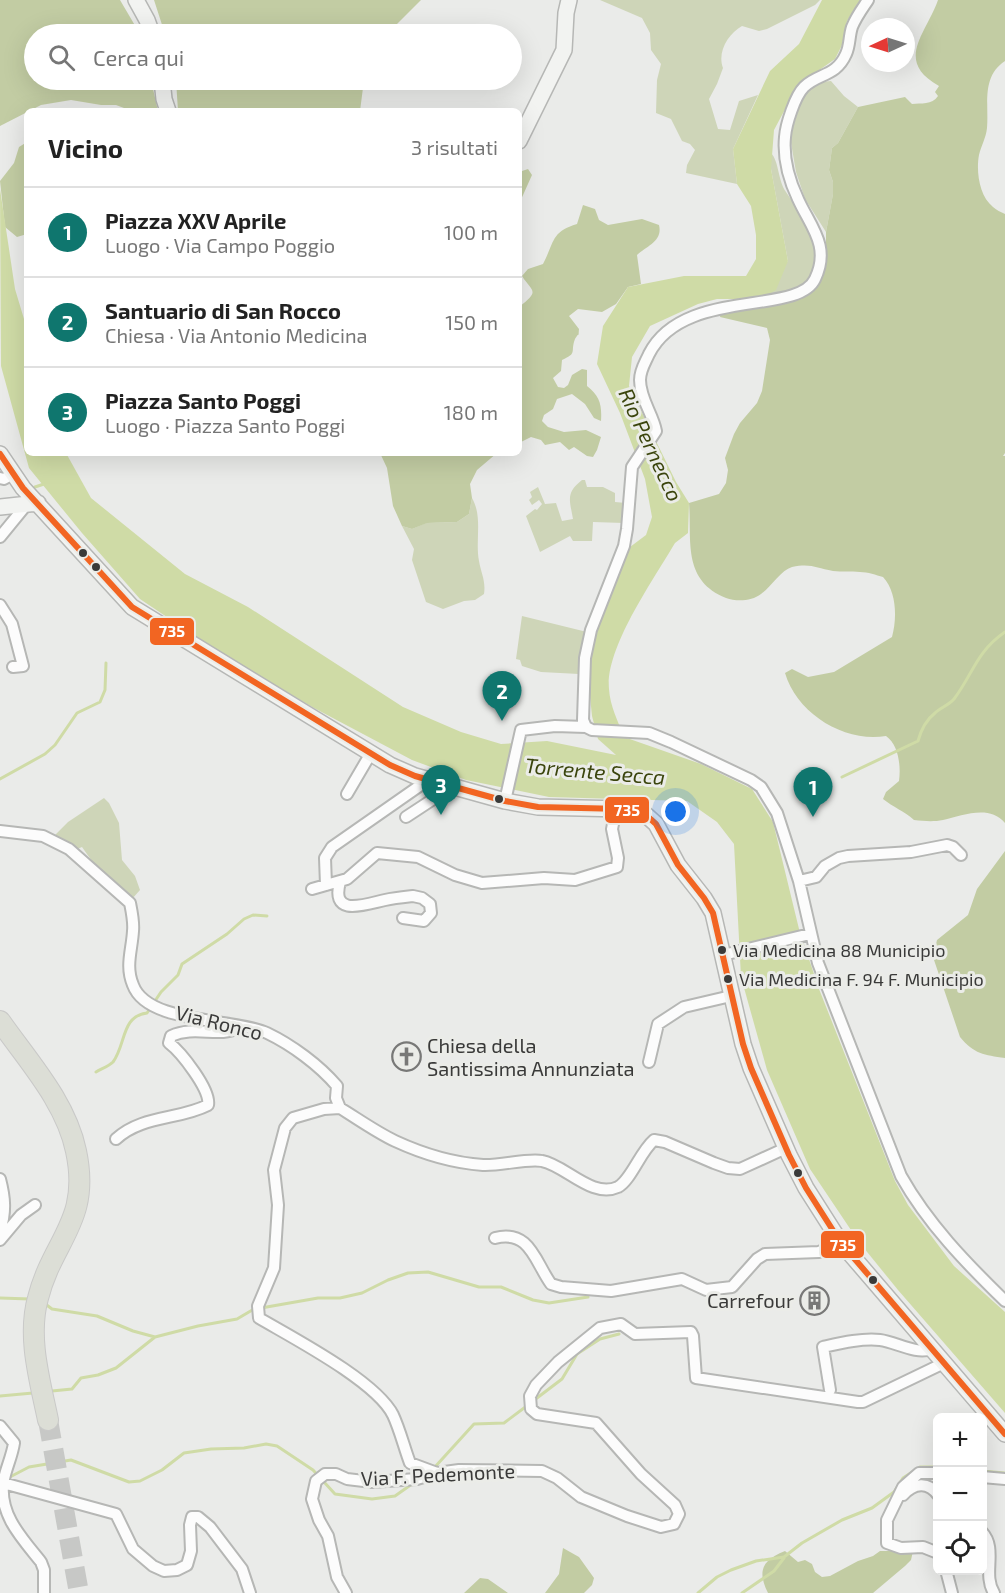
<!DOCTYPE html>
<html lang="it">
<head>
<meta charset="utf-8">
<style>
  :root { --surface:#fff; --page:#f2f2f2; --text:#222; --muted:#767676; --line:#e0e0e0; --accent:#0f766e }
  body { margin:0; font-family:"Exo 2",sans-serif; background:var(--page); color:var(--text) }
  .controls { position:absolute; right:18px; bottom:18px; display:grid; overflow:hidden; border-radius:9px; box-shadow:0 6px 24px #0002 }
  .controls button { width:54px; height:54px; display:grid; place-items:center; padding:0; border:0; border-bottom:2px solid var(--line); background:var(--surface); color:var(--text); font:30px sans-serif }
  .compass { position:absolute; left:861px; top:18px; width:54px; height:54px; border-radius:50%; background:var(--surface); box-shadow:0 6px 24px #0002; rotate:266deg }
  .you { position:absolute; left:676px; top:812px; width:21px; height:21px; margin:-15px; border:4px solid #fff; border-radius:50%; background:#1a73e8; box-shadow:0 0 0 9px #1a73e833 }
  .badge { display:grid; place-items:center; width:39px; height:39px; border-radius:50%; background:var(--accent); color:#fff; font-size:20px; font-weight:700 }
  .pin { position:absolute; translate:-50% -50px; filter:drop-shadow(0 2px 3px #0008) }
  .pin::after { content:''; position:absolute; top:32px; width:21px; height:18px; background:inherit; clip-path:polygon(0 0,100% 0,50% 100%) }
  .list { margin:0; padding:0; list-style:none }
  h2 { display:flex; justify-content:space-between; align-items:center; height:78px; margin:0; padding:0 24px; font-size:26px }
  h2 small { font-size:20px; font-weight:400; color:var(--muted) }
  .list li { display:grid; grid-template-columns:39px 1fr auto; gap:18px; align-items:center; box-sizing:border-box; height:90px; padding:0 24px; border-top:2px solid var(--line) }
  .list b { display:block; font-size:22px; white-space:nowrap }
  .list p { margin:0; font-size:20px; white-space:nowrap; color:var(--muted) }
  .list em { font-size:20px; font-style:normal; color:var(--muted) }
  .icon { flex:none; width:33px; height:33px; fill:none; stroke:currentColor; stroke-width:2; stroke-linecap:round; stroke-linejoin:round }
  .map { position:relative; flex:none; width:1005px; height:1593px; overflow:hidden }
  .search { position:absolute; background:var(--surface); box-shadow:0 6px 24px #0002; left:24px; top:24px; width:498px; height:66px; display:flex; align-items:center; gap:15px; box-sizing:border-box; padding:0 21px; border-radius:33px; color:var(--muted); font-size:22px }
  .panel { position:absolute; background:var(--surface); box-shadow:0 6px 24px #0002; left:24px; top:108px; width:498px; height:348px; border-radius:9px }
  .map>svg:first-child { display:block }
  .green { fill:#ced5b8 }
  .forest { fill:#c2cca3 }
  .water { fill:#cfdba6 }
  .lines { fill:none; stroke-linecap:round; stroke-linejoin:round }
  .stream { stroke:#cfdba6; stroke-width:3 }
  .highway-tunnel { stroke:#c7c8c6; stroke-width:20; stroke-dasharray:20 10; stroke-linecap:butt }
  .street-casing { stroke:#b6b7b5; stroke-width:14 }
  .secondary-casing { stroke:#b6b7b5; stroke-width:18 }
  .highway-casing { stroke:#c9c9c8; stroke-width:22 }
  .street { stroke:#fcfcfc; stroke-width:10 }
  .secondary { stroke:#f2f3f1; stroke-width:15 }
  .highway { stroke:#dcded6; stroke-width:20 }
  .bus-1-casing { stroke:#ebece8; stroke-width:10 }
  .bus-1 { stroke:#f26522; stroke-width:6 }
  .bus-dot { fill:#3a3a39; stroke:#ebece8; stroke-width:2 }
  .labels { text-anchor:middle; stroke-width:6; stroke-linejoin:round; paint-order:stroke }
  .bus-label { font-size:18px; fill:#3a3a39; stroke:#ebece8; text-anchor:start }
  .street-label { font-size:20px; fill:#3a3a39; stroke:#ebece8 }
  .poi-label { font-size:20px; fill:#3a3a39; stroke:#ebece8; text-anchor:start }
  .water-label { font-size:21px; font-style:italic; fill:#3b450d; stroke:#ebece8 }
  .line-badge { stroke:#ebece8; stroke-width:2 }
  .badge-label { font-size:16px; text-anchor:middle; font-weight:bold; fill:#fff }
</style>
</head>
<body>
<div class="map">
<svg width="1005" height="1593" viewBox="0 0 1005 1593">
  <rect width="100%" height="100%" fill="#eaebe9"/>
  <path class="green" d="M 600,0 L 820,0 L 815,5 L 767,29 L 759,31 L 742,26 C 728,34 717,52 723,68 L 717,84 L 709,99 L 718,129 L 730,130 L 739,101 L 758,95 L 733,149 L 737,184 L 686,173 L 687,165 L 695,150 L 690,144 L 682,141 L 671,119 L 656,113 L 657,80 L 661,64 L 651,50 L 650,33 L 642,18 Z
    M 831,81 L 844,96 L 858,107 L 838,143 L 832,148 L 829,170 L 833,182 L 833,194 L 826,232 L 805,199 L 796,172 L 790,137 L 800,104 L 809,88 L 821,82 Z
    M 771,153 C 779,161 778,181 786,192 C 801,215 818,235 814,264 C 812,273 809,282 800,287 C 788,293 772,295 759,299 L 788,261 L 771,169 Z
    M 582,480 L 585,480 L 587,487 L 603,487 L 615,493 L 615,502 L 626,503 L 624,523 L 593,522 L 592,541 L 573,541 L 570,536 L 540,552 L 526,516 L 535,509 L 537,510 L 542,504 L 539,500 L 532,505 L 529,500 L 532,497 L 530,492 L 538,487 L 545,504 L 556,503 L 562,521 L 573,519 C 570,501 565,493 582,480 Z
    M 472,498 C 483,517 475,540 479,561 C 481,573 486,581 484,594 L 475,600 L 464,601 L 443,609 L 426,602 L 412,560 L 414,549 L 402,526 L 412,529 L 426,523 L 457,522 L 469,514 Z
    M 522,616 L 587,632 L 579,674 L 541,672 L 522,666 L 520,660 L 516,659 Z
    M 104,798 L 109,803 L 119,823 L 122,860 L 135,876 L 140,890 L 132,899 L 104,878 L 82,847 L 75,850 L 54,836 L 68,822 Z"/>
  <path class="forest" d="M 0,0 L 120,0 L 140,34 L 34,34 L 34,80 L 151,80 L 158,111 L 132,111 L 116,105 L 101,105 L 71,100 L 41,105 L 0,126 Z
    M 154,0 L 421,0 L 387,34 L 165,34 Z
    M 938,0 L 1005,0 L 1005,61 C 981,77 989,104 987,128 C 986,138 981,146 979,155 C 976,171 979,196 993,207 C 996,210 1001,212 1005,214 L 1005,453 L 1003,456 L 1005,456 L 1005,823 C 989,804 962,816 943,820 C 933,822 924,821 914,820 C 904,811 893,807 883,799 L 886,792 L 899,781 C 901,767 899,745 886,736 C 845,743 797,714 785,673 L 792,669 L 808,677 L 834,672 L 892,637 C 897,619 897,592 883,577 C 876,575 868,572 860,572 C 851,571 842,572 833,571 C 816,568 811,563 792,567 C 781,570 771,587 761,594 C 752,601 737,602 726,598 C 682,580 692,541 689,503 L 719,494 L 726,483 L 728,470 L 725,458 L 734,434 L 740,423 L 757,403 L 762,391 L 770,340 L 767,328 L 720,317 L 721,311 L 808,293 L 816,288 L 826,261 L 826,232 L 833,194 L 833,182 L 829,170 L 832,148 L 838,143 L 858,107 L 905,97 L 912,104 C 921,103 932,105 938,96 L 935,92 L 939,86 C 894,61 926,34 938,0 Z
    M 176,80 L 364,80 L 360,111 L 178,111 Z
    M 27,142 L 27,234 L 17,237 L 5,227 L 0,181 L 14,163 L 19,147 Z
    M 528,169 L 532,175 L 519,204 L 519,172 Z
    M 583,205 L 595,209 L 599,220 L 608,225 L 642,219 L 659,225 C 663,241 647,246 637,255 L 641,284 L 628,287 L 616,304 L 602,312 L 578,309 L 569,316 L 579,329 C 578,340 580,330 575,339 C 570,352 578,353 562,360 L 561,371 L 553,378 L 558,387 L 564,388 L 568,385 L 572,375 L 582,369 L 587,370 L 587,386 C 600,396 602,405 601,421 L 594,418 L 585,404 L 572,394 L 557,399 L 553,409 L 544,415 L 542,421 L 548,427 L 564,432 L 586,430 L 601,437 L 597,450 L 593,457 L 587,456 L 574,447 L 569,450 L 560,442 L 545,445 L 541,440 L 531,437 L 519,443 L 519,307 C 540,290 533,293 522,276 L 528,269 L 543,264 C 555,241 551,232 577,224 Z
    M 380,453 L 497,453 L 477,470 L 470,484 L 472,498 L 469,514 L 457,522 L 427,523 L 412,529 L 402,526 L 393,506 L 387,468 Z
    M 1005,851 L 1005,1058 C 984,1055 974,1054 960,1037 L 933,957 L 937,940 L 968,915 L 977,889 Z
    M 563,1548 L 579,1557 L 594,1578 L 592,1585 L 584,1593 L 545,1593 L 559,1574 Z
    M 785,1551 L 798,1562 L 805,1560 L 812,1564 L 815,1572 L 822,1577 L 830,1576 L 858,1561 L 873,1556 L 880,1551 L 913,1551 L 911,1560 L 905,1566 L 873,1593 L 768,1593 C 757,1571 762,1560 785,1551 Z
    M 480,1578 L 488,1579 L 508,1593 L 464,1593 Z"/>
  <path class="water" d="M 822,0 L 860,0 L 847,21 L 842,45 L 835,59 L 798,85 L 774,130 L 771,169 L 788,261 L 776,290 L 759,299 L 717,299 L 698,304 L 650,326 L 632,357 L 629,386 L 676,482 L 689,503 L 688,533 L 675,543 C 654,579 605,648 609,689 C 610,706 618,721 624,737 L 701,764 L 752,789 L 773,822 L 799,929 L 819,989 L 895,1181 L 908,1205 L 954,1266 L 1005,1312 L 1005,1413 L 898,1290 L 859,1242 L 810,1169 L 767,1070 L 741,977 L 734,844 L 717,822 L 687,801 L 549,797 L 466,780 L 412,760 L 314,708 L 222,654 L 140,599 L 82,533 L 29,468 L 1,366 L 0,189 L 15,289 L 27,329 L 27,453 L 66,453 L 91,498 L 185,574 L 248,607 L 403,707 L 461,732 L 501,744 L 547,741 L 616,755 L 598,739 L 592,716 L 589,687 L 591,653 L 596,631 L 630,547 L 646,535 L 652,517 L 645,479 L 620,413 L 597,364 L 603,326 L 628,287 L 684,276 L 746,276 L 756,259 L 756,235 L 751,206 L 737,184 L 733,149 L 770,71 L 799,44 Z"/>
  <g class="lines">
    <path class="stream" d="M 35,487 L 44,484
      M 842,777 L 918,741 C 921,730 926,720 935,713 C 940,708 949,705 954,699 C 973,674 976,652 1005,632
      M 0,779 L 45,754 L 55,745 L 77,713 L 100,702 L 105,690 L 106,663
      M 96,1072 C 101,1069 109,1066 113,1062 C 126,1045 121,1016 147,1013 L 161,992 L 178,975 L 182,964 L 227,934 L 244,919 L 253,915 L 267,916
      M 0,1298 L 30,1299
      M 44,1303 L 52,1309 L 97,1316 L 133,1331 L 155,1337 L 198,1326 L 237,1319 L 254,1309
      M 261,1308 L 318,1298 L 340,1298 L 362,1293 L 388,1280 L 408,1273 L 428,1272 L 479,1287 L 501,1287 L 533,1300 L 549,1303 L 588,1297
      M 52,1391 L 72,1389 L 81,1378 L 98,1375 L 116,1368 L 155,1337
      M 0,1396 L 33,1393
      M 533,1401 L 562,1379 L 577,1354 L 600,1339 L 619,1334
      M 434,1468 L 474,1424 L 504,1423 L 528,1405
      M 982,1471 L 1005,1473
      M 8,1478 L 29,1467 L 71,1460 L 129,1482 L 140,1481 L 162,1470 L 184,1453 L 211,1449 L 244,1448 L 266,1444 L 277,1446 L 313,1470 L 335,1494 L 372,1499 L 395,1496 L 412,1484
      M 698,1593 L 717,1577 L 731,1570 L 756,1561 L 784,1557 L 802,1543 L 842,1520 L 872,1508 L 894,1492 L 903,1478 L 920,1467 L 938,1467
      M 742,1593 L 774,1571 L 784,1558"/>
    <path class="highway-tunnel" d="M 48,1420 L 79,1593"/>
    <defs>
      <path id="street" d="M 868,0 C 862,9 856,17 852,27 C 849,36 850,46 846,54 C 836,77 818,73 804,87 C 795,96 786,124 785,137 C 783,158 789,180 798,199 C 810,226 831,246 815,279 C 798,316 683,287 649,354 C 645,363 640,370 640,380 C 640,399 653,414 656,431 L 632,467 L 627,529 L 624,546 L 591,630 L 585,658 L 583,720 L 586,727 L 592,730 L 649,733 L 671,742 L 751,780 L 761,787 L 777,813 L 799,881 L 818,963 L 901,1176 C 928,1224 966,1263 1005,1301
        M 0,478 L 4,479 L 13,474
        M 0,537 L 27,504
        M 0,605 L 12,624 L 23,666 L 13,667
        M 347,794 L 371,753
        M 505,801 L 521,730 L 555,726 L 586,727
        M 406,817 L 441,794 L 450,785
        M 0,831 L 43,836 L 69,849 L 130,903 C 132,913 134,922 133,931 C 132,950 125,966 133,985 C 147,1024 234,1018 267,1033 C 292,1045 319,1065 337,1086 L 336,1098 L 340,1108 C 358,1119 376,1132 395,1141 C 421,1153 454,1163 483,1165 C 500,1166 528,1158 542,1161 C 565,1165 592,1199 618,1187 C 631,1180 640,1152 654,1140 L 665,1142 L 714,1163 L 728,1168 L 740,1169 L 786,1148
        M 799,881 L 816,877 L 825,866 L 839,858 L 848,856 L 911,852 L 947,845 L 953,847 L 961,855
        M 340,882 C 330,918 366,904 385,900 C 394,898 404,897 413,896 L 422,898 L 430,904 L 431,913 L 424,921 L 403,918
        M 326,885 L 325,858 L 332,847 L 428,780
        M 312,889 L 347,879 L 377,853 L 418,857 L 455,875 L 482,883 L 544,878 L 575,880 L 617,867 L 618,858 L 612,829 L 616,809
        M 723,955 L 810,934
        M 649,1062 L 658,1024 L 684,1007 L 731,996
        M 340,1108 L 324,1109 L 293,1118 L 285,1128 L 274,1170 L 278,1205 L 274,1268 L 258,1306 L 259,1318 C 293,1338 376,1381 393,1415 C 400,1430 404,1447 410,1463 L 437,1473
        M 116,1139 C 142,1115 179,1120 208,1105 C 211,1090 181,1052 169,1043 L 171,1036 C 195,1025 218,1038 239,1028
        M 0,1179 C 5,1198 6,1212 0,1231
        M 495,1238 C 530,1229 535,1262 551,1284 L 561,1287 L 611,1291 L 682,1279 L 706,1290 L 732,1287 L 757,1259 L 765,1254 L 819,1252 L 841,1243
        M 0,1240 L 21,1215 L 35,1205
        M 830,1390 L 823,1347 C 841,1343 862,1338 880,1340 C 896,1342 916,1355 931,1349
        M 0,1426 L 14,1443 C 12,1457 5,1470 3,1484 C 0,1516 22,1538 41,1562 L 44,1570 L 44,1593
        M 938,1473 L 919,1473 L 903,1487 L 887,1520 L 887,1543 L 901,1548 L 923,1547 L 938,1553
        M 982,1477 L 1005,1479
        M 3,1483 L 116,1514 L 133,1549 L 153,1566 L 164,1571 L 177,1570 L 187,1565 L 191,1551 L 190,1525 L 192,1517 L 198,1517 L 210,1527 L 242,1569 L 250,1593
        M 903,1495 C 914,1483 928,1481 938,1495
        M 982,1532 C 998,1549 982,1574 994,1593
        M 946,1570 L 952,1593
        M 346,1593 L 337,1577 L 328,1536 L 319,1520 L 312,1499 L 316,1481 L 325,1474 L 336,1474 L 347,1479 L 372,1482 L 417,1479 L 437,1473 L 459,1470 L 542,1471 L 557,1478 L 581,1497 L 627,1516 L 661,1527 L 674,1524 L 679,1514 L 675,1505 L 641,1474 L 596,1423 L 537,1414 L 531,1409 L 530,1396 L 536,1385 L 558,1362 L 600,1328 L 621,1324 L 635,1334 L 691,1332 L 693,1336 L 696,1378 L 858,1402 L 863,1402 L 944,1363"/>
      <path id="secondary" d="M 136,0 L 147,20 L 152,34
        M 162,80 L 164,99 L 168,111
        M 519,141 L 564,50 L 566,13 L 569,0
        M 0,454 L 23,488 L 132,607 L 390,765 L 415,776 L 505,801 L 538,807 L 623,809 L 646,815 L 656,824 L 678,865 L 704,898 L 713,913 L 743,1044 L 751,1068 L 789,1155 L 806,1188 L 841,1243 L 1005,1434
        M 0,507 L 38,503"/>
      <path id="highway" d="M 0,1021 C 28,1061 66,1102 76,1151 C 91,1221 53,1239 38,1298 C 27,1337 40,1381 48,1420"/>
    </defs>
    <use href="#street" class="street-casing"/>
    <use href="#secondary" class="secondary-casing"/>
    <use href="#highway" class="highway-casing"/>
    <use href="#street" class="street"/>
    <use href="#secondary" class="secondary"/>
    <use href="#highway" class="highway"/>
    <defs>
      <path id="bus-1" d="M 0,454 L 23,488 L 132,607 L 390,765 L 415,776 L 505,801 L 538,807 L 623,809 L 646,815 L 656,824 L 678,865 L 704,898 L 713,913 L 743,1044 L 751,1068 L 789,1155 L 806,1188 L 841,1243 L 1005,1434"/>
    </defs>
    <use href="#bus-1" class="bus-1-casing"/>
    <use href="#bus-1" class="bus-1"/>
  </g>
  <defs>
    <symbol id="church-ring" viewBox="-11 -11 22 22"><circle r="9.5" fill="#ebece8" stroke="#787877" stroke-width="1.5"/><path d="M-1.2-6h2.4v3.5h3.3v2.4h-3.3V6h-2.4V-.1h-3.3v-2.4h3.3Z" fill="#787877"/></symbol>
    <symbol id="building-ring" viewBox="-11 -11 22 22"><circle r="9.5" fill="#ebece8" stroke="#787877" stroke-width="1.5"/><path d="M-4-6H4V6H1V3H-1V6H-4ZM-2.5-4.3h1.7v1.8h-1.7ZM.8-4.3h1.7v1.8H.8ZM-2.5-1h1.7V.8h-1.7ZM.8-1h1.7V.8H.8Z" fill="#787877"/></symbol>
  </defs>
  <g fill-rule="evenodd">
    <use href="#church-ring" x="390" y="1040" width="33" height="33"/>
    <use href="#building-ring" x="798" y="1284" width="33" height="33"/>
  </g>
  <g class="bus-dot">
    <circle cx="83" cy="553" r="5"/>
    <circle cx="96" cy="567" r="5"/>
    <circle cx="499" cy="799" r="5"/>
    <circle cx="722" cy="950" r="5"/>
    <circle cx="728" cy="979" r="5"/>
    <circle cx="798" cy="1173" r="5"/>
    <circle cx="873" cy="1280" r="5"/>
  </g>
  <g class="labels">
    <g class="bus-label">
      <text x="733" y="957">Via Medicina 88 Municipio</text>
      <text x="739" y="986">Via Medicina F. 94 F. Municipio</text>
    </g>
    <g class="street-label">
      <text transform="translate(219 1023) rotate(14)" y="7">Via Ronco</text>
      <text transform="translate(438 1475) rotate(-3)" y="7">Via F. Pedemonte</text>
    </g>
    <g class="poi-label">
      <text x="427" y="1053">Chiesa della<tspan x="427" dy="23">Santissima Annunziata</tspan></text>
      <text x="794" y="1308" text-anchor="end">Carrefour</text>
    </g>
    <g class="water-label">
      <text transform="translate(650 445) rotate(65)" y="7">Rio Pernecco</text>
      <text transform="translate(595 772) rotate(5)" y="7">Torrente Secca</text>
    </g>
  </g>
  <g class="line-badge">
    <rect x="149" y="617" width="46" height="29" rx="6" fill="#f26522"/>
    <rect x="604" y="796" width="46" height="28" rx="6" fill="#f26522"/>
    <rect x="820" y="1230" width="45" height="29" rx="6" fill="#f26522"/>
  </g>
  <g class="badge-label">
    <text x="172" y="637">735</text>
    <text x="627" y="816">735</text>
    <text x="843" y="1251">735</text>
  </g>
</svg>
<div class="controls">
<button>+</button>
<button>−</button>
<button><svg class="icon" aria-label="locate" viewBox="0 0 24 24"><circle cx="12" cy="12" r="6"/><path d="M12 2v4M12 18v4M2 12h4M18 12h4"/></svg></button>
</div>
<svg class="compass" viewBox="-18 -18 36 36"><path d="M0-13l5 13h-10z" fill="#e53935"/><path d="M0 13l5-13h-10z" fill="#767676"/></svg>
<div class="you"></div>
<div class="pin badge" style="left:813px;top:817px">1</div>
<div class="pin badge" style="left:502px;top:721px">2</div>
<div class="pin badge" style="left:441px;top:815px">3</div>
<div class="search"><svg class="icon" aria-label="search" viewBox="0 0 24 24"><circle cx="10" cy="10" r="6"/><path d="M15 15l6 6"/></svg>Cerca qui</div>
<section class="panel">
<h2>Vicino<small>3 risultati</small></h2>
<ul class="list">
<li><span class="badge">1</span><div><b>Piazza XXV Aprile</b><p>Luogo · Via Campo Poggio</p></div><em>100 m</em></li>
<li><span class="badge">2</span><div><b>Santuario di San Rocco</b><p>Chiesa · Via Antonio Medicina</p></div><em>150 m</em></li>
<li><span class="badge">3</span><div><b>Piazza Santo Poggi</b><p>Luogo · Piazza Santo Poggi</p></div><em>180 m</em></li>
</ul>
</section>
</div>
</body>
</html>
